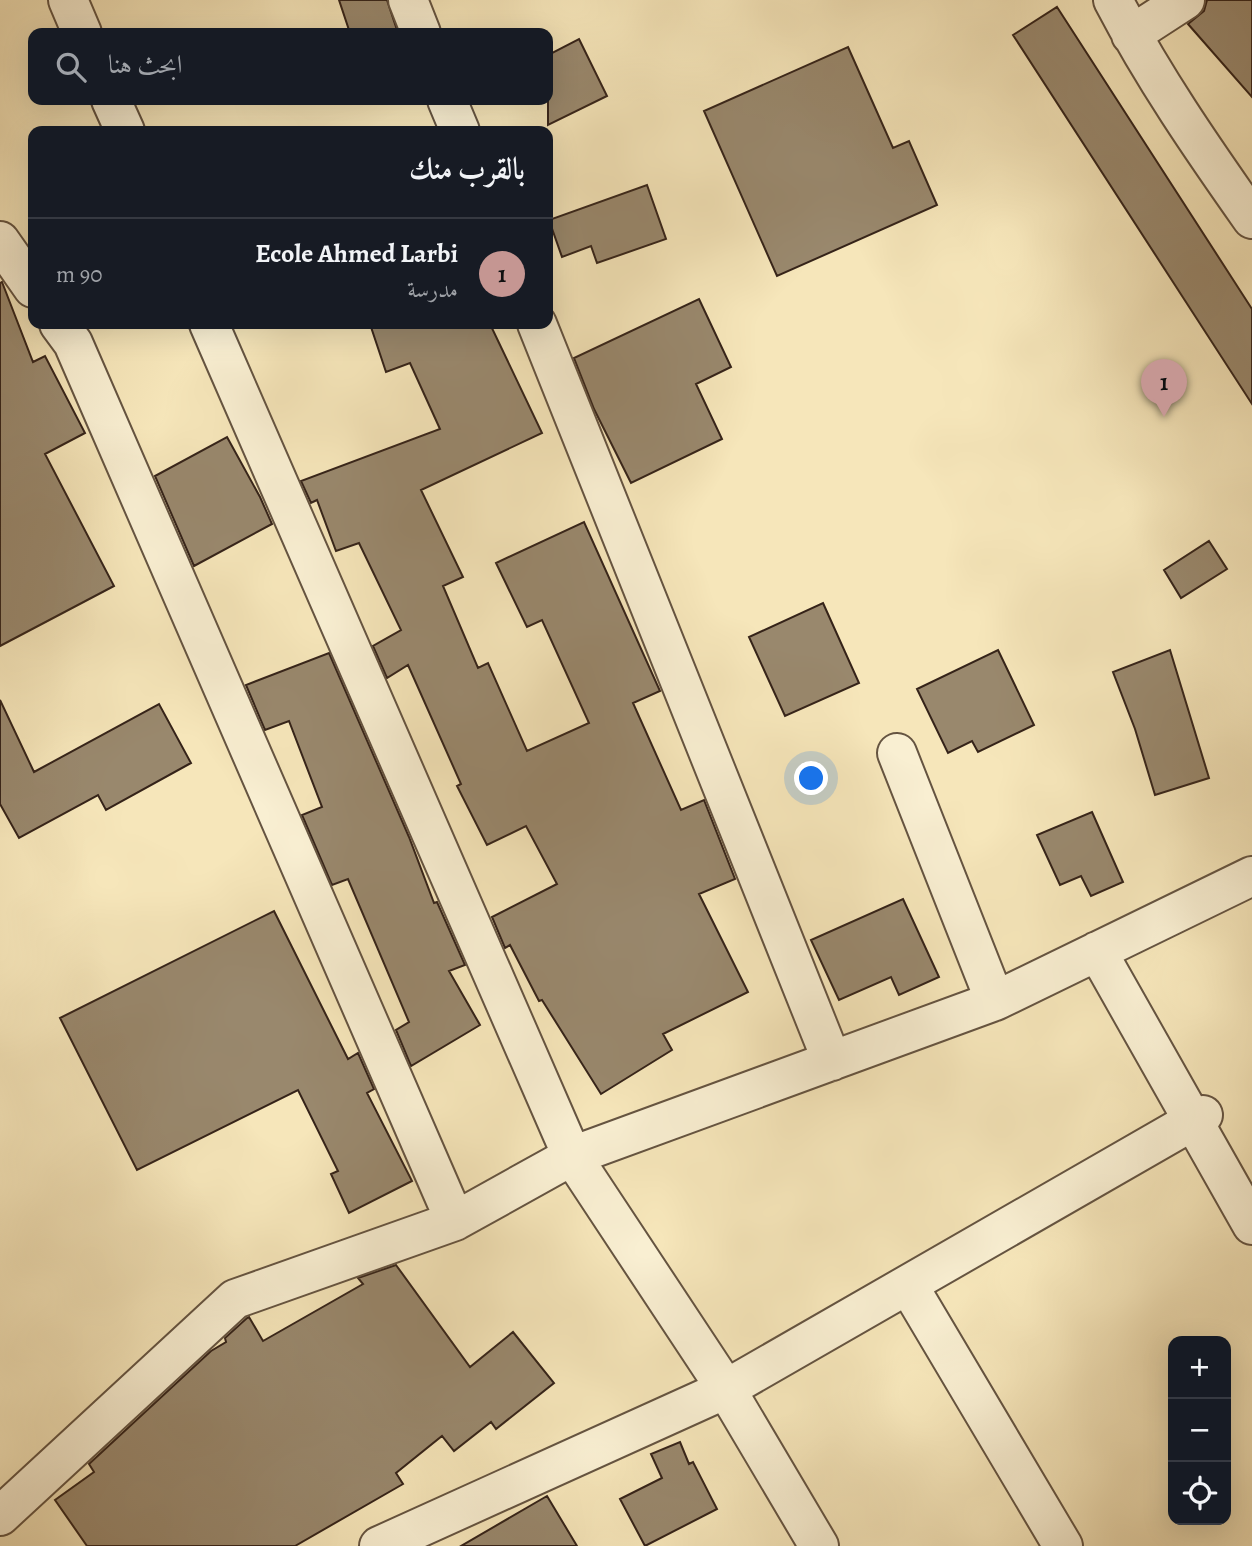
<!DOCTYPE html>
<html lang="ar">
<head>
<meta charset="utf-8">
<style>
  :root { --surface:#171b24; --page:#242831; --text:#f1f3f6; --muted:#9ea1a6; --line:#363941; --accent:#c59692 }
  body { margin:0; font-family:Alegreya,Amiri,serif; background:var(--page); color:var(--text); direction:rtl }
  .controls { position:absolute; right:21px; bottom:21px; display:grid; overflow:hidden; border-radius:14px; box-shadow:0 7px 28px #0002 }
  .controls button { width:63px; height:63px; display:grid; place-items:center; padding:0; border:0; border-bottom:2px solid var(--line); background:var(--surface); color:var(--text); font:35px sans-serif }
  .you { position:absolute; left:812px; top:779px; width:24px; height:24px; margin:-18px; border:5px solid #fff; border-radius:50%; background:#1a73e8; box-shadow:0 0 0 10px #1a73e833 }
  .badge { display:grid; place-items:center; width:46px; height:46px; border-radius:50%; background:var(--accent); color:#111; font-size:23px; font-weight:700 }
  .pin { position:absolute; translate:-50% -58px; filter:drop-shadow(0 2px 4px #0008) }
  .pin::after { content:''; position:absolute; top:37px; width:24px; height:21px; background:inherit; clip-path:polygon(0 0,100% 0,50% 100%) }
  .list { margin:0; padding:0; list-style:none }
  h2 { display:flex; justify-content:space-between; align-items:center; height:91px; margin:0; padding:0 28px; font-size:30px }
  h2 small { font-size:23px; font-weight:400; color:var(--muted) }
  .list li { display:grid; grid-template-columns:46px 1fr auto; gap:21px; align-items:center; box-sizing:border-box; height:112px; padding:0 28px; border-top:2px solid var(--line) }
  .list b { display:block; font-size:26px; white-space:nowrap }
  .list p { margin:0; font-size:23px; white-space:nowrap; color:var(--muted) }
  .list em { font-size:23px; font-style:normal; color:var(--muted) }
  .icon { flex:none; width:38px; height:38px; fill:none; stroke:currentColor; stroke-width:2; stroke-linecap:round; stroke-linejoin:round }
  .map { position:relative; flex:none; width:1252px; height:1546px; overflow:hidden; direction:ltr }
  .search { position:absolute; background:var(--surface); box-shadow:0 7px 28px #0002; left:28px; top:28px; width:525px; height:77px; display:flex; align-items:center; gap:18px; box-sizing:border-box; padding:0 24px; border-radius:14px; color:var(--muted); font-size:26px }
  .panel { position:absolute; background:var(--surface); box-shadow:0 7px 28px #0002; left:28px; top:126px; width:525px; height:203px; border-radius:14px; direction:rtl }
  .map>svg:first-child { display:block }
  .building { fill:#99886d; stroke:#352319; stroke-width:2 }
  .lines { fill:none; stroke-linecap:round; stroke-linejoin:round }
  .street-casing { stroke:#655441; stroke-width:42 }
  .street { stroke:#f9efd2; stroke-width:38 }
</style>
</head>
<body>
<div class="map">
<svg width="1252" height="1546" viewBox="0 0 1252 1546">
  <rect width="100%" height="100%" fill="#f6e6ba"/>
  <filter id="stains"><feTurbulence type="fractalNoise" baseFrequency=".00286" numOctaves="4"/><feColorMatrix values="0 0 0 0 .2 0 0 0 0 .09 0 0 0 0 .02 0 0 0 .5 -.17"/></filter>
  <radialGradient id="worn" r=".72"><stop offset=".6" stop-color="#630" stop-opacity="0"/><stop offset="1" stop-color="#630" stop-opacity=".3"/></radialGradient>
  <path class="building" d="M 339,0 L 387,0 L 398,33 L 350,33 Z
    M 1207,0 L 1252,0 L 1252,97 L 1188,24 L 1204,11 Z
    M 1057,7 L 1252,309 L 1252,404 L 1013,35 Z
    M 579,39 L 607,96 L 548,125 L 548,55 Z
    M 848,47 L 893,148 L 909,141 L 937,205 L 777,276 L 704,111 Z
    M 647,185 L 666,239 L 597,263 L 591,246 L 562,257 L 549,220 Z
    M 2,282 L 33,362 L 45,356 L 85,433 L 45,454 L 114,586 L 0,646 L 0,283 Z
    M 699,299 L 731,367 L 696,384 L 722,439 L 631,483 L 594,409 L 574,358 Z
    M 370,324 L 490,324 L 542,433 L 421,490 L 463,577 L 443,586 L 478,668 L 488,663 L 527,751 L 589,723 L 542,620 L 527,627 L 496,563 L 584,522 L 660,691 L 633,703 L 681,810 L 704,800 L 735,879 L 699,894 L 748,992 L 663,1034 L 672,1050 L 601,1094 L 542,1000 L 539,1001 L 510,945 L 505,948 L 492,917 L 557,884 L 526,826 L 487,845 L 457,786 L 461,784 L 408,665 L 387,678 L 373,646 L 401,630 L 359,543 L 336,551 L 317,500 L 311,503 L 301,481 L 440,429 L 410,363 L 386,372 Z
    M 227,437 L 260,497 L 272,524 L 194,566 L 155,476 Z
    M 1209,541 L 1227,569 L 1181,598 L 1164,570 Z
    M 823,603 L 859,683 L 785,716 L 749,637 Z
    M 998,650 L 1034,725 L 978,752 L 972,741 L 948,753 L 917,689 Z
    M 1170,650 L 1209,778 L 1155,795 L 1135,729 L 1113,672 Z
    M 329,653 L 409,837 L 434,903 L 437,902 L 465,965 L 449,971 L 480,1025 L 411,1066 L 396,1030 L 409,1022 L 348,879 L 332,885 L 302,815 L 322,807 L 289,721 L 265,730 L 246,685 Z
    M 0,700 L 34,772 L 159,704 L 191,763 L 106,810 L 98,795 L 19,838 L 0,804 Z
    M 1092,812 L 1123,882 L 1091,896 L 1081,876 L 1060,885 L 1037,835 Z
    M 903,899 L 939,977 L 899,995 L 891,977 L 839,1000 L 811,940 Z
    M 274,911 L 348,1059 L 358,1053 L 374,1089 L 367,1093 L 412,1181 L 349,1213 L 331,1174 L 338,1171 L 298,1090 L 137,1170 L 60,1018 Z
    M 396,1265 L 470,1367 L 513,1332 L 554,1383 L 496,1429 L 491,1422 L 454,1451 L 442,1436 L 396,1473 L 403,1484 L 295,1546 L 87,1546 L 55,1500 L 94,1472 L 89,1464 L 211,1351 L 226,1342 L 225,1338 L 247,1318 L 249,1317 L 263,1341 L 363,1284 L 358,1278 Z
    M 680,1442 L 689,1464 L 693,1462 L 717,1509 L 645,1546 L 620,1499 L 662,1478 L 651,1454 Z
    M 547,1496 L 577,1546 L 461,1546 Z"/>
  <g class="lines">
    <defs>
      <path id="street" d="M 68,0 L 82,33
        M 408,0 L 421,33
        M 1113,0 C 1153,77 1202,148 1252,219
        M 1131,35 L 1185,0
        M 111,100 L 125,131
        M 447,100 L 460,131
        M 0,241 L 33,288
        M 59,324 L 73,343 L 455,1221
        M 209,324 L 572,1156 L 726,1389 L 819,1546
        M 537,324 L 832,1061
        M 1097,951 L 1252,1225
        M 995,1001 L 1252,876
        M 908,1285 L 1063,1546
        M 0,1516 L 235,1299 L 455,1221 L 572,1156 L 995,1001 L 897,753
        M 379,1546 L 726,1389 L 1203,1115"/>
    </defs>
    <use href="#street" class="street-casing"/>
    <use href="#street" class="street"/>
  </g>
  <rect width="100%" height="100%" filter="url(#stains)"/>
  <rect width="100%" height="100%" fill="url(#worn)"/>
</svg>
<div class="controls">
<button>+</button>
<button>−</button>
<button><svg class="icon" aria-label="locate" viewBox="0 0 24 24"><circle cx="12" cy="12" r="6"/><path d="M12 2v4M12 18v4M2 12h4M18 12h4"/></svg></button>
</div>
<div class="you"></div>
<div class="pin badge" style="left:1164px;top:417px">1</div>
<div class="search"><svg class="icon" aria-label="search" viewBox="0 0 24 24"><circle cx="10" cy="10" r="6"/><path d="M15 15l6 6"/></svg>ابحث هنا</div>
<section class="panel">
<h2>بالقرب منك<small></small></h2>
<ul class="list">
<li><span class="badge">1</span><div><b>Ecole Ahmed Larbi</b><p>مدرسة</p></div><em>90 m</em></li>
</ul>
</section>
</div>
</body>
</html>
